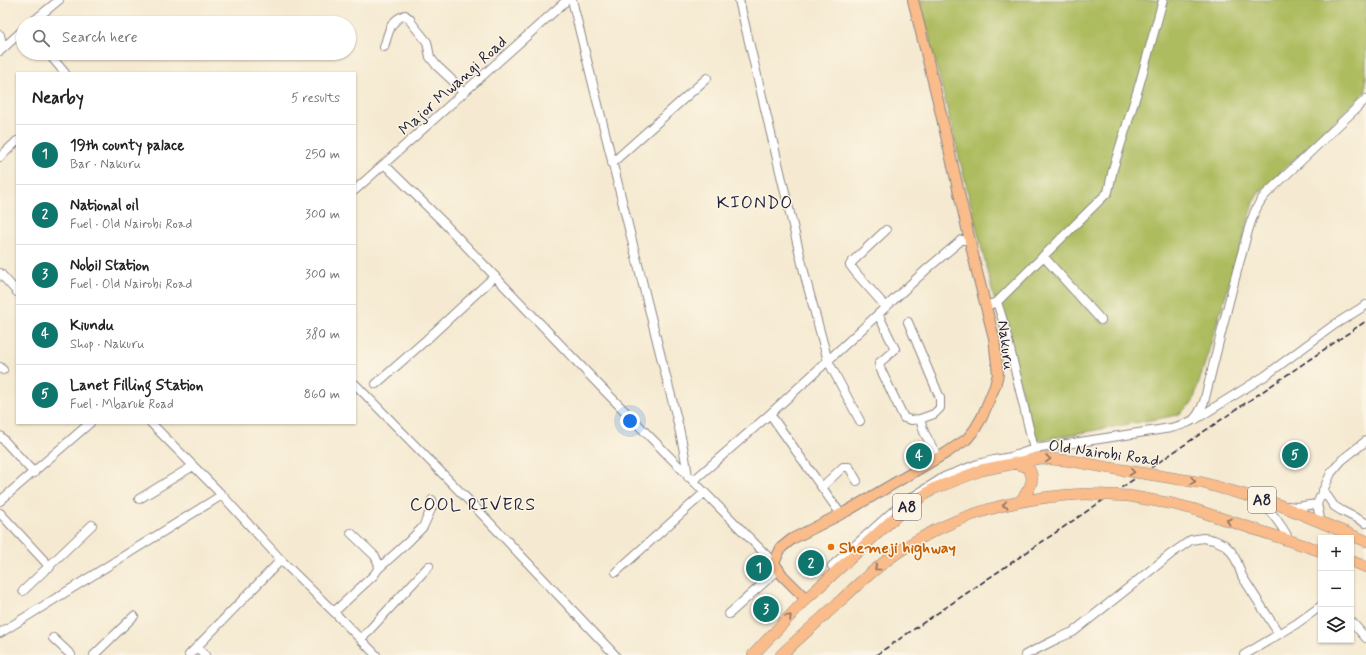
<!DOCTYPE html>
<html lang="en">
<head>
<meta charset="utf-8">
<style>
  :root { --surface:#fff; --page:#f2f2f2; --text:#222; --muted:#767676; --line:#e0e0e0; --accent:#0f766e }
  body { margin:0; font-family:Mynerve,sans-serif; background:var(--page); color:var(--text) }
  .controls { position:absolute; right:12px; bottom:12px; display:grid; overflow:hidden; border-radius:0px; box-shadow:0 1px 3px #0004 }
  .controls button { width:36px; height:36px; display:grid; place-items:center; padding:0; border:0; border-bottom:1px solid var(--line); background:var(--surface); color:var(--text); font:20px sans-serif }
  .you { position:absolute; left:630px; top:421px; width:14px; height:14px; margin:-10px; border:3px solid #fff; border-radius:50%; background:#1a73e8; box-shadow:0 0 0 6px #1a73e833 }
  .badge { display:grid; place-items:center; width:26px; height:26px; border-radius:50%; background:var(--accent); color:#fff; font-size:13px; font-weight:700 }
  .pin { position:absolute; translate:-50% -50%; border:2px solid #fff; box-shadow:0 1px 4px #0006 }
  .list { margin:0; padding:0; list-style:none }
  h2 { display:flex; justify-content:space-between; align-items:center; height:52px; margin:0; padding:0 16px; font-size:17px }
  h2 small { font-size:13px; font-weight:400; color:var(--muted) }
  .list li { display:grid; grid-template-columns:26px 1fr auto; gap:12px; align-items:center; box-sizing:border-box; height:60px; padding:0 16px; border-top:1px solid var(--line) }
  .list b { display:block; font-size:15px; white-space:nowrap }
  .list p { margin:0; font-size:13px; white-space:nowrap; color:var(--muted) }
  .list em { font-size:13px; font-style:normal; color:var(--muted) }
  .icon { flex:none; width:22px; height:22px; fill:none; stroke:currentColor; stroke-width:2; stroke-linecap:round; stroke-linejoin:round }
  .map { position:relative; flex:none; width:1366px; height:655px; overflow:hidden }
  .search { position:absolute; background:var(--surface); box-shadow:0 1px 3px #0004; left:16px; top:16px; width:340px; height:44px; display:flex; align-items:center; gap:10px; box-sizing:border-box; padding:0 14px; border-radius:22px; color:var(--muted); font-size:15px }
  .panel { position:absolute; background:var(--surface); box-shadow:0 1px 3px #0004; left:16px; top:72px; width:340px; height:352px; border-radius:0px }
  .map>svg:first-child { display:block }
  .green { fill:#adbc5f; stroke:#686f4d }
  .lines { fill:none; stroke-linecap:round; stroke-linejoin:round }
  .minor-casing { stroke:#8c8686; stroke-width:10 }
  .major-casing { stroke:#8c8686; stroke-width:12 }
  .highway-casing { stroke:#8c8686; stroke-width:12 }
  .minor { stroke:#fff; stroke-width:8 }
  .major { stroke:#f9bc8a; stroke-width:10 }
  .highway { stroke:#f9bc8a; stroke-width:11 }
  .rail { stroke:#22223b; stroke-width:1.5; stroke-dasharray:6 3; stroke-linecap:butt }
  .highway-bridge-casing { stroke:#8c8686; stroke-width:12; stroke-linecap:butt }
  .highway-bridge { stroke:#f9bc8a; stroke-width:11 }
  .oneway { stroke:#8e6f62 }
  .food-dot { fill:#e8710a; stroke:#fcf5e5; stroke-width:1.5 }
  .labels { text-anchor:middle; stroke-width:3; stroke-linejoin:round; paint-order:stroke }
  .shield { fill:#fcf5e5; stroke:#63616e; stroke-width:1 }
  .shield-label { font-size:15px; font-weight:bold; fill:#22223b }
  .street-label { font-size:16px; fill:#22223b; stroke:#fcf5e5 }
  .food-label { font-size:16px; font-weight:bold; fill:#c56008; stroke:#fcf5e5; text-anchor:start }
  .quarter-label { font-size:18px; letter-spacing:1px; fill:#22223b; stroke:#fcf5e5 }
</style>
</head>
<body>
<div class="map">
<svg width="1366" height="655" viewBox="0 0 1366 655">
  <rect width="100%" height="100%" fill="#fcf5e5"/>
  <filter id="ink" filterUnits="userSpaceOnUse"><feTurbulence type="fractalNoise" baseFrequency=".025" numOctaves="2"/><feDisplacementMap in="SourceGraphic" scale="8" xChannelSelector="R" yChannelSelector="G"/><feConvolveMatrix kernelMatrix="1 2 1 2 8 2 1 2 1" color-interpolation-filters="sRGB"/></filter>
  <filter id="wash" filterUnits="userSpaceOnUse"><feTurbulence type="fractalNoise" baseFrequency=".012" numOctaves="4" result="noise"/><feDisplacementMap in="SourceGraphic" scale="16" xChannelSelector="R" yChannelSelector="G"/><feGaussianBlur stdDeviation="0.9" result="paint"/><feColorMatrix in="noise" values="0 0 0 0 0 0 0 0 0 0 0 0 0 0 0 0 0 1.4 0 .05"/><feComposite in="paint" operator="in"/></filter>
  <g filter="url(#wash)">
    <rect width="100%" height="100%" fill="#f5ead1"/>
    <path class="green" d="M 920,0 L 1366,0 L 1366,91 L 1258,194 L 1255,199 L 1193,402 L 1178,415 L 1036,441 L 996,306 Z"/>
  </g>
  <g filter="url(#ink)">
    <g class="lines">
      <defs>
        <path id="minor" d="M 572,0 L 662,361 C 672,400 683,438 688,477
          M 739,0 L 806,280 L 828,361 L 860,421
          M 31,23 L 59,0
          M 0,35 L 3,48
          M 384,47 C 389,32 389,21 405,15 L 410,19 L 411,22 L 427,42 L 430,57 L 437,66 L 453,81 L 463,93
          M 0,51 L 23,30
          M 48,53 L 65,73
          M 0,157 L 17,141
          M 612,163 L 707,78
          M 384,164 L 442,221 L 600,386 L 774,563
          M 355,190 L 567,0
          M 1043,256 L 1101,320
          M 0,273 L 17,292
          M 997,302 L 1108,192 L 1113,169 L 1139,86 L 1163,0
          M 986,306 L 997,302 L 1004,324 L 1034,449 L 1171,428 C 1192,422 1195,423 1204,402 C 1216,355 1227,307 1240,260 C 1246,240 1251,211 1265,195 L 1366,99
          M 886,307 L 856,273 L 850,265 L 853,261 L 886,230
          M 878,314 L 895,349 L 892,352 L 879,363 L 880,368 L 904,418 L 911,420 L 920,419 L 924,432 L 938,458
          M 908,322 L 940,398 L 940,408 L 934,414 L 920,419
          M 0,367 L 3,370
          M 355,384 L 475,507 L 615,655
          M 376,384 L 426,340 L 495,276
          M 770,414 L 840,513
          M 1196,419 L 1265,376 L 1334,325 L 1366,305
          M 151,423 L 222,495 L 281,560 L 334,612 L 376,655
          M 0,436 L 34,473
          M 693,481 L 770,414 L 927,269 L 958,243 L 961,240 L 969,240
          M 822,487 L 843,467 L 849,467 L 857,481
          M 1323,490 L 1334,506 L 1342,511 L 1366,523
          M 139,499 L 193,466
          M 1261,500 C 1271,513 1283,525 1289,540
          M 0,501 L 90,423
          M 1288,506 L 1296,507 L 1317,504
          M 0,513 L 50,567
          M 1321,523 L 1317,504 L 1331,473 L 1342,460 L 1366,441
          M 832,566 L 900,505 L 944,477 L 978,464 L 994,460 L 1011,457 L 1034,449
          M 378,569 L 407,543 L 423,527 L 433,505 L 432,500
          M 616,572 L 704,493
          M 23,591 L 92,525
          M 334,612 L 374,575 L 378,569 L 379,565 L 375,556 L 351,533
          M 729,614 L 778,570
          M 1351,621 L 1366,638
          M 0,633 L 222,495
          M 53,638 L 71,655
          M 361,639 L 429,566
          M 197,647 L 205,655
          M 94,655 L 134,616
          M 189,655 L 281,560
          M 1025,655 L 1059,638 L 1073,632 L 1171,554 L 1191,540 L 1203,538 L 1214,540 L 1225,545 L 1231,551 L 1237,562 L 1242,576 L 1279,634
          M 1244,655 L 1296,624 L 1321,606"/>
        <path id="major" d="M 806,599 L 783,576 L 774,563 L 781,548 L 792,539 L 847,511 L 946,453 L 967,439 L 975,429 L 982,417 L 995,386 L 998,374 L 994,338 L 977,272 L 938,101 L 913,0"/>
        <path id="highway" d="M 1016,463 L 1027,467 C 1038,479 1028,491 1020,502
          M 1154,475 L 1203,483 L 1277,504 L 1366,541
          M 1129,496 L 1173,504 L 1193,509 L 1321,551
          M 1351,561 L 1366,567
          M 753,655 L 806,599 L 904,509 L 933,489 L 982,470 L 1040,458 L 1072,461 L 1110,468
          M 781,655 C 800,637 819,621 837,604 C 856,586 875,568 897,553 C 953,514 1018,497 1085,494"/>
      </defs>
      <use href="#minor" class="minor-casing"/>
      <use href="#major" class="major-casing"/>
      <use href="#highway" class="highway-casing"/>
      <use href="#minor" class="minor"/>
      <use href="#major" class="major"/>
      <use href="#highway" class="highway"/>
      <path class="rail" d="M 876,655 L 1366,321"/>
      <defs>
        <path id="highway-bridge" d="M 1110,468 L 1154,475
          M 1085,494 L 1129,496"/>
      </defs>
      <use href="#highway-bridge" class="highway-bridge-casing"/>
      <use href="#highway-bridge" class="highway-bridge"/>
    </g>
    <defs><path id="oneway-chevron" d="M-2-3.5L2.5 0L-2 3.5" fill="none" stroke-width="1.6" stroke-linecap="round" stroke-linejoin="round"/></defs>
    <g class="oneway">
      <use href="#oneway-chevron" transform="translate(1048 459) rotate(4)"/>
      <use href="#oneway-chevron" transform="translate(1132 472) rotate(8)"/>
      <use href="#oneway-chevron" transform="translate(1193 481) rotate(10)"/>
      <use href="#oneway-chevron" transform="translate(1005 505) rotate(168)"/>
      <use href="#oneway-chevron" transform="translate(1229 521) rotate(-162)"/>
      <use href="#oneway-chevron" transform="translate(877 568) rotate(141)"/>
      <use href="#oneway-chevron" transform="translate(789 617) rotate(-46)"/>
    </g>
  </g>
  <circle class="food-dot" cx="831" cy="547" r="4"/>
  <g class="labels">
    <g class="shield">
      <rect x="1248" y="487" width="28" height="26" rx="3"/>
      <rect x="893" y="494" width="28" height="26" rx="3"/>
    </g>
    <g class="shield-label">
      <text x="1262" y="505">A8</text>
      <text x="907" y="512">A8</text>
    </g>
    <g class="street-label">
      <text transform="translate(452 85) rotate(-42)" y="6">Major Mwangi Road</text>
      <text transform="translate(1007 345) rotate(83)" y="6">Nakuru</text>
      <text transform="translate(1104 452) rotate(8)" y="6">Old Nairobi Road</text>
    </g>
    <g class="food-label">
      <text x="839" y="553">Shemeji highway</text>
    </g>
    <g class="quarter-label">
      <text x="755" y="208">KIONDO</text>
      <text x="473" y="510">COOL RIVERS</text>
    </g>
  </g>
</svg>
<div class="controls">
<button>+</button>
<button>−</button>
<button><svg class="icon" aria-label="layers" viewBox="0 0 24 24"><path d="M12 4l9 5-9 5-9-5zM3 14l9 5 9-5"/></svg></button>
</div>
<div class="you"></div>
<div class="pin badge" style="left:759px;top:568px">1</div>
<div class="pin badge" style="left:811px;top:563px">2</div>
<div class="pin badge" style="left:766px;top:609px">3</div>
<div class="pin badge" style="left:919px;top:456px">4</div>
<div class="pin badge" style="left:1295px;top:455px">5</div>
<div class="search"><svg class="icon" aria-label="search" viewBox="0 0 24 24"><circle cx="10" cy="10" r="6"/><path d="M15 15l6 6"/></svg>Search here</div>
<section class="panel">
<h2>Nearby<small>5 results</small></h2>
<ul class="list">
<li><span class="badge">1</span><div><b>19th county palace</b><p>Bar · Nakuru</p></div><em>250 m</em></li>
<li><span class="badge">2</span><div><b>National oil</b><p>Fuel · Old Nairobi Road</p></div><em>300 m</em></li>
<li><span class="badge">3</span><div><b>Nobil Station</b><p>Fuel · Old Nairobi Road</p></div><em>300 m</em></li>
<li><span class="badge">4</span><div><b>Kiundu</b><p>Shop · Nakuru</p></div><em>380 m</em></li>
<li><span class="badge">5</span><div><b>Lanet Filling Station</b><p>Fuel · Mbaruk Road</p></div><em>860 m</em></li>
</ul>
</section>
</div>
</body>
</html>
